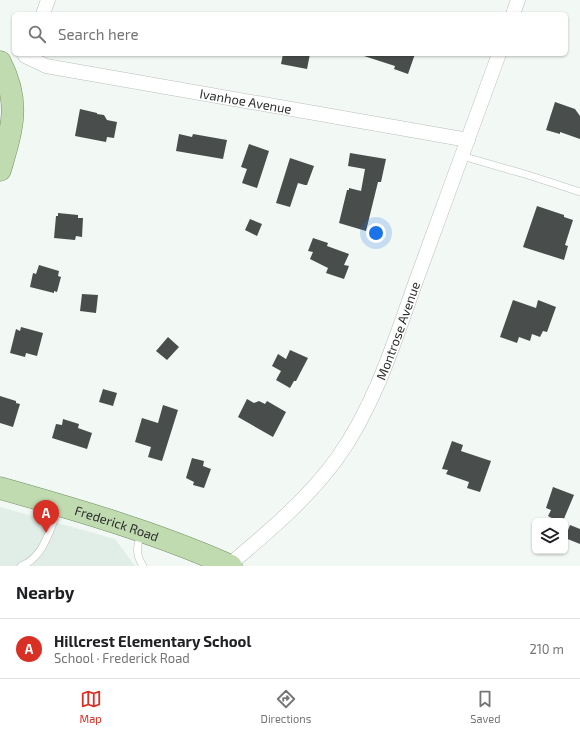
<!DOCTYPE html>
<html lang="en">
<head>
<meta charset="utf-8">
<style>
  :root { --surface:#fff; --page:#f6f6f6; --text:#202124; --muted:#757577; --line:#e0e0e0; --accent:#d93025 }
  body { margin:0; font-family:"Exo 2",sans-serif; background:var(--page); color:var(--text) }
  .controls { position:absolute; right:12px; bottom:12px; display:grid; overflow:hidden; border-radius:6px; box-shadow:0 1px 3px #0004 }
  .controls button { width:36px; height:36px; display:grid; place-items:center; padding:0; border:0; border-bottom:1px solid var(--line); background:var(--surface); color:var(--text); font:20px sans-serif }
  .you { position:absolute; left:376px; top:233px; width:14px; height:14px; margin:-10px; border:3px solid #fff; border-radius:50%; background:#1a73e8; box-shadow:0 0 0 6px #1a73e833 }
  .badge { display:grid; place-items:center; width:26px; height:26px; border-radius:50%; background:var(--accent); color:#fff; font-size:13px; font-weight:700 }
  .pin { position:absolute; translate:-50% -33px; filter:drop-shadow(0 1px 2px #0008) }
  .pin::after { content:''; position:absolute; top:21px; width:14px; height:12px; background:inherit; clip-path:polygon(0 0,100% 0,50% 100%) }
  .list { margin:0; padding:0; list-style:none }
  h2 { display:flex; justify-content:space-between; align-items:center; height:52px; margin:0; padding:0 16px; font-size:17px }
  h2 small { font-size:13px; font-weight:400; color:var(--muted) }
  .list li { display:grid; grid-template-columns:26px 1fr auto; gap:12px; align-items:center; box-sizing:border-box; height:60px; padding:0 16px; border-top:1px solid var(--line) }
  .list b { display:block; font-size:15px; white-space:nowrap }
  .list p { margin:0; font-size:13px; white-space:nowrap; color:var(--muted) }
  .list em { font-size:13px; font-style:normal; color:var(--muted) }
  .icon { flex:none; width:22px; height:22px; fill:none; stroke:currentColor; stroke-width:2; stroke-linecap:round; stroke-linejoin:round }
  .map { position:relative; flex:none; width:580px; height:566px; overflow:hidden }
  .search { position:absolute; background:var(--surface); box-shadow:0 1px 3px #0004; left:12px; right:12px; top:12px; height:44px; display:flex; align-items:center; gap:10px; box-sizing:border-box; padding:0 14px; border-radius:6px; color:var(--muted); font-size:15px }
  .sheet { height:112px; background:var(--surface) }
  nav { display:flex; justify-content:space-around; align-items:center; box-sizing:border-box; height:56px; border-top:1px solid var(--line); background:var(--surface); font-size:11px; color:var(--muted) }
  nav a { display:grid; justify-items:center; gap:2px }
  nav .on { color:var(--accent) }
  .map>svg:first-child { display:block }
  .built { fill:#e1eee7 }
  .building { fill:#494e4d }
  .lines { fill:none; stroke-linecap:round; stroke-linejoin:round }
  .lane-casing { stroke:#babfbc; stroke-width:8 }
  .street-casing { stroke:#babfbc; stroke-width:15 }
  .primary-casing { stroke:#728f61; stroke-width:23 }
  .lane { stroke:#fff; stroke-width:7 }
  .street { stroke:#fff; stroke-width:14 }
  .primary { stroke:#c1dbb1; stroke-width:22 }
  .labels { text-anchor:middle; stroke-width:4; stroke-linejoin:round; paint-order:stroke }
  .street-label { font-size:13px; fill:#2d2f2e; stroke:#fff }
</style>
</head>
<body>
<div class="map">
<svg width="580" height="566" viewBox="0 0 580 566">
  <rect width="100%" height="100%" fill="#f2f8f4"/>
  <path class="built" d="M 0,507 L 115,539 L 135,566 L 0,566 Z"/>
  <path class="building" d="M 283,54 L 310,54 L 307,69 L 281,64 Z
    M 364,54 L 415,54 L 408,74 L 394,69 L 395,66 L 364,56 Z
    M 555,102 L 575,109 L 580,116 L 580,139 L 560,132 L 560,134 L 546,130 Z
    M 80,109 L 97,113 L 97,114 L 104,115 L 107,120 L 117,122 L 114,138 L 107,137 L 106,142 L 75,136 Z
    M 179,134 L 192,137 L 193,134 L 227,140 L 223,159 L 176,151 Z
    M 249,144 L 269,151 L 257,188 L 242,183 L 247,169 L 241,167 Z
    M 350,153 L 386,159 L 381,182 L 378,182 L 366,231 L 339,223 L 347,190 L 349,190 L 349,188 L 361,191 L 365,169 L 348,166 Z
    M 290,158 L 314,166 L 307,185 L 305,185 L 298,183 L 290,207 L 276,203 Z
    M 537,206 L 564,215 L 564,217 L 573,220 L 565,245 L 568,246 L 564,260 L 523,247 Z
    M 58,213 L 78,215 L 78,218 L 83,218 L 82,237 L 76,236 L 75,240 L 54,238 L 56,216 L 58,216 Z
    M 250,219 L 262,224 L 257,236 L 245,230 Z
    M 313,238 L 328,243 L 327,246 L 349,254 L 344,265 L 349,266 L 344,279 L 326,273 L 328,268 L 310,259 L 313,252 L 308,251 Z
    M 39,265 L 59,271 L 58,276 L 61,277 L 57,292 L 54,291 L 54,293 L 30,287 L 33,273 L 36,274 Z
    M 82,294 L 98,295 L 96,313 L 80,311 Z
    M 513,300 L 536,308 L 538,300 L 556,307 L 547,332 L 543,331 L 540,337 L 532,334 L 530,341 L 519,337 L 517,343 L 500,337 Z
    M 21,327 L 43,333 L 37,356 L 26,353 L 25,357 L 10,353 L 16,329 L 20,331 Z
    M 168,337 L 179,347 L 167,360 L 156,351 Z
    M 290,350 L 308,358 L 296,381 L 294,381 L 290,388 L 276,380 L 281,371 L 272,366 L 278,354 L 286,359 Z
    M 103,389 L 117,393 L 113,406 L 99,402 Z
    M 0,396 L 16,401 L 16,403 L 20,404 L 13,427 L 0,423 Z
    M 247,399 L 254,403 L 259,401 L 265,404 L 267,401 L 286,412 L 273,437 L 238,417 Z
    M 163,405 L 178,410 L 162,461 L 148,457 L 151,447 L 135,442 L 142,418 L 158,423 Z
    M 63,419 L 79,424 L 78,428 L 92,433 L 87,449 L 52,438 L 56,424 L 62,425 Z
    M 452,441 L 463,445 L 461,451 L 491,461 L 480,492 L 467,488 L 469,482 L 446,474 L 448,470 L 442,469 Z
    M 192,458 L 204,461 L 203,466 L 211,469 L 204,488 L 193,485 L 194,482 L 186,478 Z
    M 553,487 L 574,495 L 563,521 L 557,521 L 548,516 L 551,510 L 546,508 Z
    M 570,525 L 580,529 L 580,544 L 565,538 Z"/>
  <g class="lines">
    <defs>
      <path id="lane" d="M 462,156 L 528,175 L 580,192
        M 141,534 C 137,546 135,554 143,566
        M 21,566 C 44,558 50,528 59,508"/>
      <g id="street">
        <path d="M 43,14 L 48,0"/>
        <path d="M 513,14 L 518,0"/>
        <path id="s1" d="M 25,56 L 46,66 L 468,140"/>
        <path id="s2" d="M 229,565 C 268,532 308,499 338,457 C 375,405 395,340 416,281 C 444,205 471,130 499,54"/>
      </g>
      <g id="primary">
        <path d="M 0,62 C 21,103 12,129 0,170"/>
        <path id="s3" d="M 0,488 C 78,510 157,533 231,566"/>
      </g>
    </defs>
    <use href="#lane" class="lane-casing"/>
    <use href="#street" class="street-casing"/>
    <use href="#primary" class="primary-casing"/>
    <use href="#lane" class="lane"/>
    <use href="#street" class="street"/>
    <use href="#primary" class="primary"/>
  </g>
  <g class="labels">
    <g class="street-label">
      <text dy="5" stroke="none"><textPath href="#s1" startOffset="226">Ivanhoe Avenue</textPath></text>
      <text dy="5" stroke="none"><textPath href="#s2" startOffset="294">Montrose Avenue</textPath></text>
      <text dy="5" stroke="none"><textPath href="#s3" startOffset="122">Frederick Road</textPath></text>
    </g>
  </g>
</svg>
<div class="controls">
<button><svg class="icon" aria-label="layers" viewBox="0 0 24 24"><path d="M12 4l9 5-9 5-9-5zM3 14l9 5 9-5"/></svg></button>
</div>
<div class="you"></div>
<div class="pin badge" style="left:46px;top:533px">A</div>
<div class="search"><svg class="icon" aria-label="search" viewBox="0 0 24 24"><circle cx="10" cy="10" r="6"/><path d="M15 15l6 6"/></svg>Search here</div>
</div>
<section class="sheet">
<h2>Nearby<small></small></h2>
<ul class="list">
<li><span class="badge">A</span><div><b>Hillcrest Elementary School</b><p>School · Frederick Road</p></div><em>210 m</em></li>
</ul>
</section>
<nav>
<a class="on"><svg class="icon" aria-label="map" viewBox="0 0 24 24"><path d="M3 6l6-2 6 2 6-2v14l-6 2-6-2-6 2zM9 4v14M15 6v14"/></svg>Map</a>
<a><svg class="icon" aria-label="directions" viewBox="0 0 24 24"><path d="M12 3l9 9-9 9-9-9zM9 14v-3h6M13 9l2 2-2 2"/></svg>Directions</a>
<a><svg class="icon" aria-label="saved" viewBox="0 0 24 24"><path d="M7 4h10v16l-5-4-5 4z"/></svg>Saved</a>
</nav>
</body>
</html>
